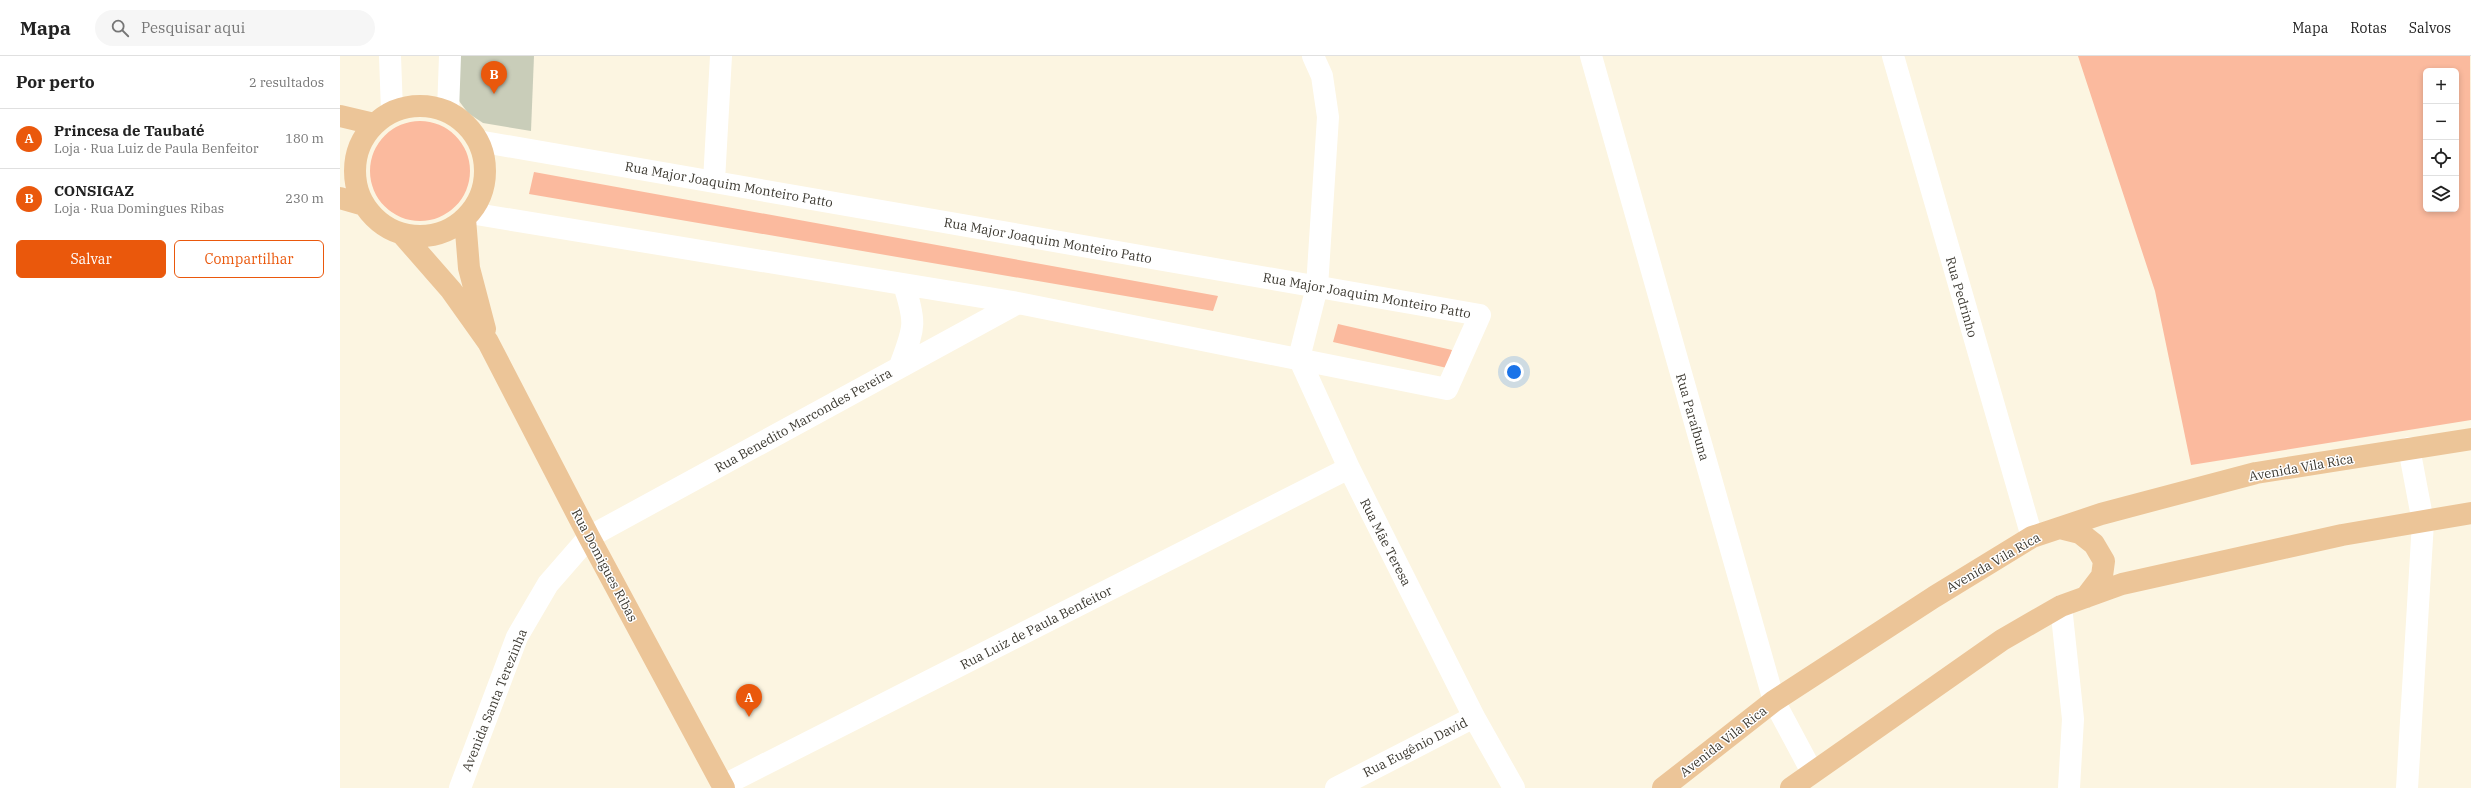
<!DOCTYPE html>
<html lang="pt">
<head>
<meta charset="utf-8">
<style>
  :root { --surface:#fff; --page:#f6f6f6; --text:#222; --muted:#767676; --line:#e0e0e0; --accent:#ea580c }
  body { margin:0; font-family:"IBM Plex Serif",serif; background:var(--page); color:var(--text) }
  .controls { position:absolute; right:12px; top:12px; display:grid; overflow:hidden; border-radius:6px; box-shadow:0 2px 6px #0003 }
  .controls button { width:36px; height:36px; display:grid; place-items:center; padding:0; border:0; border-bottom:1px solid var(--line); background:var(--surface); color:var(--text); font:20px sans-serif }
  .you { position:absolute; left:1174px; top:316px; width:14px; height:14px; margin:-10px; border:3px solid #fff; border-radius:50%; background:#1a73e8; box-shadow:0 0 0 6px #1a73e833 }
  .badge { display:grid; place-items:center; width:26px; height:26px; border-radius:50%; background:var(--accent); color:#fff; font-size:13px; font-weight:700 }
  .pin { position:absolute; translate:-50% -33px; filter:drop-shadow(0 1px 2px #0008) }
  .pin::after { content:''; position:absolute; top:21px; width:14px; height:12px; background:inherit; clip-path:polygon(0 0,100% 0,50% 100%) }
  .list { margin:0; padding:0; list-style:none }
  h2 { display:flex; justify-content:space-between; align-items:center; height:52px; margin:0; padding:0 16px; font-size:17px }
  h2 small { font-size:13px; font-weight:400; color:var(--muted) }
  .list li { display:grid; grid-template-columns:26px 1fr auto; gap:12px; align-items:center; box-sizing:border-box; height:60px; padding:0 16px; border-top:1px solid var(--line) }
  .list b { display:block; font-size:15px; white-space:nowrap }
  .list p { margin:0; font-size:13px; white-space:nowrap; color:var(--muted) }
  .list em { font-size:13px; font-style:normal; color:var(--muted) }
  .actions { display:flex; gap:8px; padding:12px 16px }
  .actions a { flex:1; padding:9px 0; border:1px solid var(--accent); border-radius:6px; text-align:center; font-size:14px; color:var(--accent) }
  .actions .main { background:var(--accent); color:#fff }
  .icon { flex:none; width:22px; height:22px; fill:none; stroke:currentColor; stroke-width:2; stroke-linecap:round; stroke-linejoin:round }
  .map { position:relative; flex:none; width:2131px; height:732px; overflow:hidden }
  header { display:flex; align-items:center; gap:24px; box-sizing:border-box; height:56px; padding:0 20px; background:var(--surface); border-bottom:1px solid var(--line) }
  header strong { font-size:19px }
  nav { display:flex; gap:22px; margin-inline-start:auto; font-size:14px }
  .search { width:280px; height:36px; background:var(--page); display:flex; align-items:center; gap:10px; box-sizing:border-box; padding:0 14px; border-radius:22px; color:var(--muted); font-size:15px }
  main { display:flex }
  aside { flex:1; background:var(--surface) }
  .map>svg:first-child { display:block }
  .green { fill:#fbba9e; fill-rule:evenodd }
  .building { fill:#c9cdb9 }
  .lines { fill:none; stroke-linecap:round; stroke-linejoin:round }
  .minor { stroke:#fff; stroke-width:22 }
  .major { stroke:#ecc598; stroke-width:22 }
  .labels { text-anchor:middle; stroke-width:3; stroke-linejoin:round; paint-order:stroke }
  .street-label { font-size:13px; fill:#3c3931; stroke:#fff }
</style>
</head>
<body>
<header>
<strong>Mapa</strong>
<div class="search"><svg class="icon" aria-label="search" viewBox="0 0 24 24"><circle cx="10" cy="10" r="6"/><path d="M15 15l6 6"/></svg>Pesquisar aqui</div>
<nav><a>Mapa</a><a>Rotas</a><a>Salvos</a></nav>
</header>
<main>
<aside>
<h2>Por perto<small>2 resultados</small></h2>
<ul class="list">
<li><span class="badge">A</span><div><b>Princesa de Taubaté</b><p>Loja · Rua Luiz de Paula Benfeitor</p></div><em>180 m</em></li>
<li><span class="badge">B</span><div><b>CONSIGAZ</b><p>Loja · Rua Domingues Ribas</p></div><em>230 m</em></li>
</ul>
<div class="actions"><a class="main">Salvar</a><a>Compartilhar</a></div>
</aside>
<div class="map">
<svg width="2131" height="732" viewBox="0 0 2131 732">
  <rect width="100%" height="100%" fill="#fcf5e1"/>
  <path class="green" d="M 1738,0 L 2130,0 L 2131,364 L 1851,409 L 1815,235 ZM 2086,15 L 2116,15 L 2116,153 L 2086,153 Z
    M30 115a50 50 0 1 1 100 0a50 50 0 1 1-100 0Z
    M 194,116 L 878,240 L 873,255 L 189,138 Z
    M 998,268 L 1112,294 L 1107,312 L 993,286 Z"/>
  <path class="building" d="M 114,0 L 194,0 L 191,75 L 143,67 L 128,57 L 116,41 Z"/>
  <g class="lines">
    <path class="minor" d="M 50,0 L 52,55
      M 973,0 L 982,20 L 988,61 L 977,231 L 959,302 L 1009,412 L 1134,661 L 1174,732
      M 1251,0 L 1434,645 L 1472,716
      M 1553,0 L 1692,481
      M 108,56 L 110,0
      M 374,125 L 381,0
      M 130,157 L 678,247 L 1107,333 L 1140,259 L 138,85
      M 560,310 C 574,272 577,269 564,229
      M 1721,550 L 1733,663 L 1729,732
      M 382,730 L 1009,412
      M 120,732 L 177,581 L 208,528 L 249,481 L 678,247
      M 996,732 L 1134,661
      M 2067,732 L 2083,466 L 2069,392"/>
    <path class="major" d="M15 115a65 65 0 1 1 130 0a65 65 0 1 1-130 0Z
      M 0,60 L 34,68
      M 0,142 L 24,149
      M 125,163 L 129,212 L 145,273
      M 62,178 L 111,234 L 148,286 L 249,481 L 384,732
      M 1720,472 L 1740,477 L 1754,488 L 1764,505 L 1762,520 L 1746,541
      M 1323,732 L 1434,645 L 1594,541 L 1692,481 L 1761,458 L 1916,417 L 2131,383
      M 1451,732 L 1662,584 L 1721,550 L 1782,528 L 2002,479 L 2131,457"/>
  </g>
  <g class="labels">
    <g class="street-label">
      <text transform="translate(389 128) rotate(10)" y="5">Rua Major Joaquim Monteiro Patto</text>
      <text transform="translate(708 184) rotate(10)" y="5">Rua Major Joaquim Monteiro Patto</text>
      <text transform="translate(1027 239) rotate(10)" y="5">Rua Major Joaquim Monteiro Patto</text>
      <text transform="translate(1622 241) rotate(74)" y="5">Rua Pedrinho</text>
      <text transform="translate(1353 361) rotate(74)" y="5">Rua Paraíbuna</text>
      <text transform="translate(463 364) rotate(-29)" y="5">Rua Benedito Marcondes Pereira</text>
      <text transform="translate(1961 411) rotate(-10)" y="5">Avenida Vila Rica</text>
      <text transform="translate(1046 486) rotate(63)" y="5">Rua Mãe Teresa</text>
      <text transform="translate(1653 506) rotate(-30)" y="5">Avenida Vila Rica</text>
      <text transform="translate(265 509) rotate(62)" y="5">Rua Domigues Ribas</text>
      <text transform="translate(696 571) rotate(-27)" y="5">Rua Luiz de Paula Benfeitor</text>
      <text transform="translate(154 644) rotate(-68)" y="5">Avenida Santa Terezinha</text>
      <text transform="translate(1383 685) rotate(-38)" y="5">Avenida Vila Rica</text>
      <text transform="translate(1075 691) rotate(-27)" y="5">Rua Eugênio David</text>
    </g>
  </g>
</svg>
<div class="controls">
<button>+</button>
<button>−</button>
<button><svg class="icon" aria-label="locate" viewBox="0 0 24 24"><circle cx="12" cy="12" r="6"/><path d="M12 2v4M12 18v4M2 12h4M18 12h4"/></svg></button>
<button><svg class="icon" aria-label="layers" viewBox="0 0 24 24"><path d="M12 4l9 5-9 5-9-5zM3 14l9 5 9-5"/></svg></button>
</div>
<div class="you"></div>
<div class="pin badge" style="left:409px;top:661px">A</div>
<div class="pin badge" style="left:154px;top:38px">B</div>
</div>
</main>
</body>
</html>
